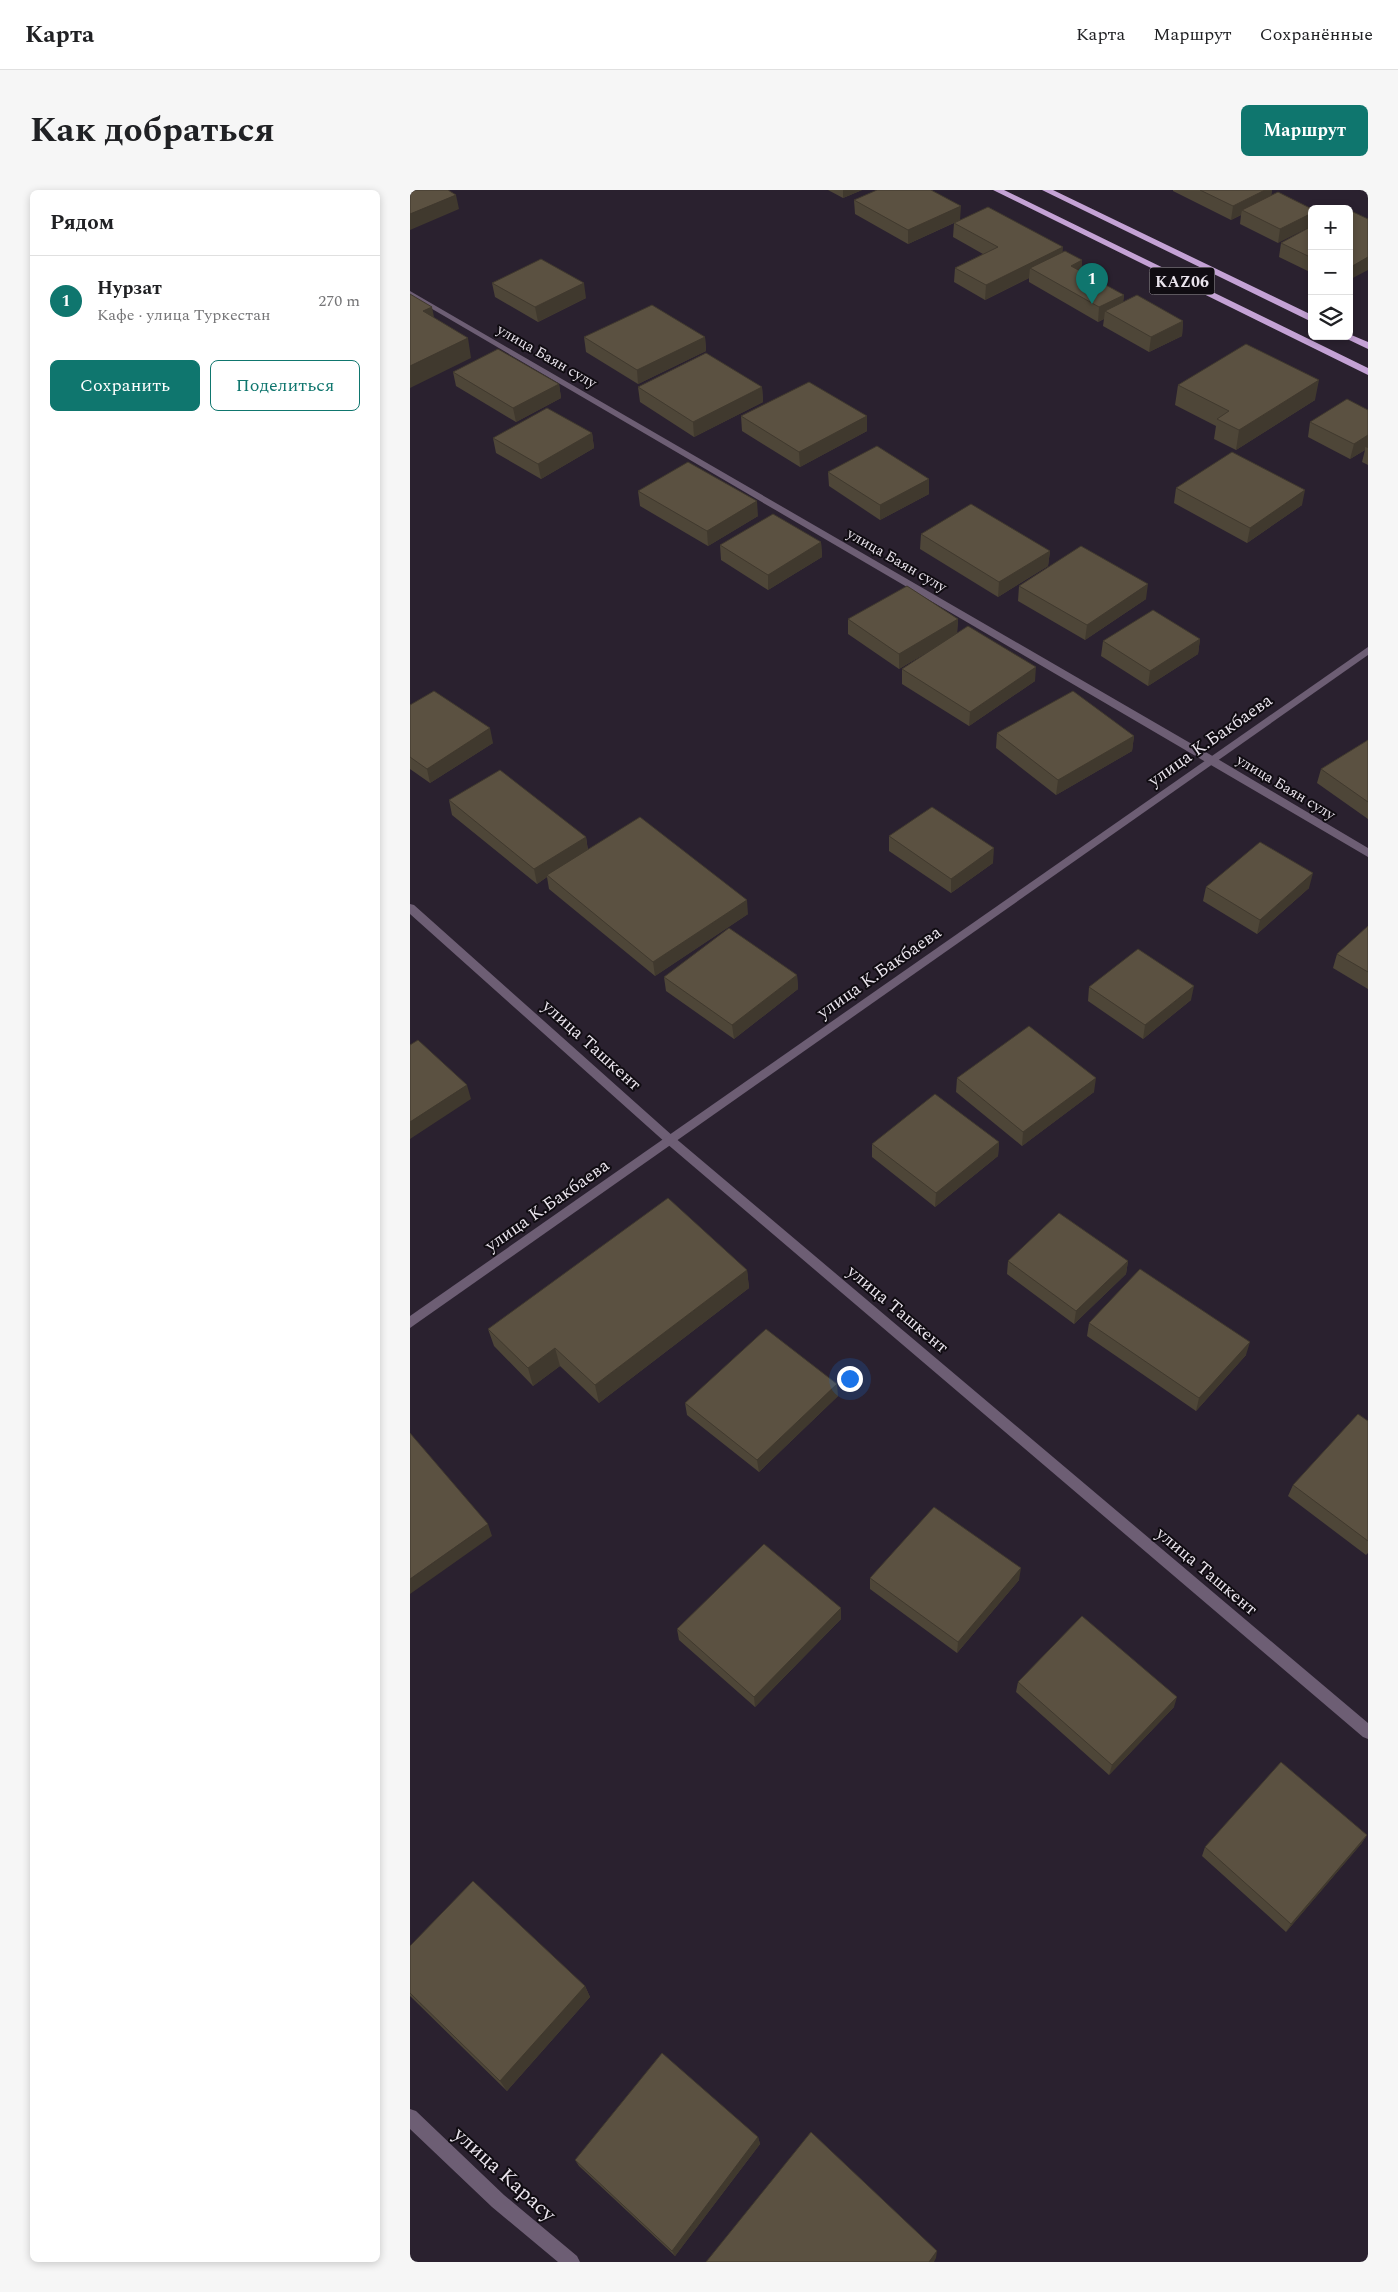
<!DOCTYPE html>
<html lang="ru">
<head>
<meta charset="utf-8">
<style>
  :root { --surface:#fff; --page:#f6f6f6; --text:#202124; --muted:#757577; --line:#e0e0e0; --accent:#0f766e }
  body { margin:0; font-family:Spectral,serif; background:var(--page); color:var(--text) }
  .controls { position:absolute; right:15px; top:15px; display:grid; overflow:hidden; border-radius:8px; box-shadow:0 2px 8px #0003 }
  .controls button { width:45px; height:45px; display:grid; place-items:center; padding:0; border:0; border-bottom:1px solid var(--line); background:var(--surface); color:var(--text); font:25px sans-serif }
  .you { position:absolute; left:439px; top:1188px; width:18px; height:18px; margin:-12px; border:4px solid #fff; border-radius:50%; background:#1a73e8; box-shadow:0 0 0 8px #1a73e833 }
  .badge { display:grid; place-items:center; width:32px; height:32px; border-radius:50%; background:var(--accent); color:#fff; font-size:16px; font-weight:700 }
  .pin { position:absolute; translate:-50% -41px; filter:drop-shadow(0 1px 2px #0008) }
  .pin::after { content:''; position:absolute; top:26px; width:18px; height:15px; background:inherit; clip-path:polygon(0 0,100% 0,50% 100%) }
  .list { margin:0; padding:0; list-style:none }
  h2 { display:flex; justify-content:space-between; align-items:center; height:65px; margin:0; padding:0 20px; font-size:21px }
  h2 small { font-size:16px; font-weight:400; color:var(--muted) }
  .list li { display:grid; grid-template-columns:32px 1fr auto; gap:15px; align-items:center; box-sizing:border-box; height:90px; padding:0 20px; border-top:1px solid var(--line) }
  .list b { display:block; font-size:19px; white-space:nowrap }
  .list p { margin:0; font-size:16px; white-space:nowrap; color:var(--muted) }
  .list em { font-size:16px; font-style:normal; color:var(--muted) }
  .actions { display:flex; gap:10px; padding:15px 20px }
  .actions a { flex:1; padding:11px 0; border:1px solid var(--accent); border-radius:8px; text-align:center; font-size:18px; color:var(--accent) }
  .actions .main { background:var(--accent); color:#fff }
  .icon { flex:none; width:28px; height:28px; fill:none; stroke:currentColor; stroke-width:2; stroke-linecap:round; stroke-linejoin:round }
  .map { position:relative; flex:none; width:958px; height:2072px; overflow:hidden; border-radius:8px }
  header { display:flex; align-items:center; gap:30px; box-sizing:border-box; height:70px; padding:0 25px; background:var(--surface); border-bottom:1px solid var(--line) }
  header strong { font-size:24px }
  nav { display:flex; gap:28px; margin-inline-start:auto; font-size:18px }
  .intro { display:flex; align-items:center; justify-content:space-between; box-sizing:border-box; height:120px; padding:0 30px }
  h1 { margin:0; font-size:35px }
  .button { padding:12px 22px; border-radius:8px; background:var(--accent); color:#fff; font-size:18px; font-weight:700 }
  main { display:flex; gap:30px; padding:0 30px }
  aside { flex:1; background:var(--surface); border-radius:8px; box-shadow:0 2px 8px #0003 }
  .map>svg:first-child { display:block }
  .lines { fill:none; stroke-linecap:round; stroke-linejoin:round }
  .minor { fill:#6d5e74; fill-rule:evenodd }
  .tertiary { fill:#6d5e74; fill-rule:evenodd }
  .trunk { fill:#c4a2d5; fill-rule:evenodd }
  .wall { fill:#4e4638 }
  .shaded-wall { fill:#40392e }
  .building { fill:#5b5141; stroke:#40392e }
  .labels { text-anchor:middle; stroke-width:4; stroke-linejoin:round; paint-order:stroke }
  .far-street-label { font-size:15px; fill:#eae4ed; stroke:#100c12 }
  .shield { fill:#100c12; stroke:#a9a3ab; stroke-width:1 }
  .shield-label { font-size:16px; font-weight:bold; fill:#eae4ed }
  .street-label { font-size:18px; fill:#eae4ed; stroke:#100c12 }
  .near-street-label { font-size:21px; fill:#eae4ed; stroke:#100c12 }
</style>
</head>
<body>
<header>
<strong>Карта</strong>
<nav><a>Карта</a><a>Маршрут</a><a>Сохранённые</a></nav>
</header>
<div class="intro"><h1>Как добраться</h1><a class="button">Маршрут</a></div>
<main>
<aside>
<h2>Рядом<small></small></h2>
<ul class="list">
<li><span class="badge">1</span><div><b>Нурзат</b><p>Кафе · улица Туркестан</p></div><em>270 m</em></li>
</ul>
<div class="actions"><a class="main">Сохранить</a><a>Поделиться</a></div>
</aside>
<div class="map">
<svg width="958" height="2072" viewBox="0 0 958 2072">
  <rect width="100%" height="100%" fill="#2a212f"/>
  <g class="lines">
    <path class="minor" d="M 0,101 L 806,568 L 958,658 L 958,667 L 0,106 Z
      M 0,714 L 4,715 L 264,947 L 958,1533 L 958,1549 L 953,1547 L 256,953 L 0,724 Z
      M 0,1919 L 6,1921 L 94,2005 L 167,2066 L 170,2072 L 148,2072 L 82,2017 L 0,1939 Z"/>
    <path class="tertiary" d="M 958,457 L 958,465 L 0,1138 L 0,1126 Z"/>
    <path class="trunk" d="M 583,0 L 594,0 L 958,178 L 958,185 Z
      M 632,0 L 643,0 L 902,125 L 902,132 Z
      M 939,144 L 958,152 L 958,159 L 935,148 L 934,146 L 939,146 Z"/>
  </g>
  <path class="wall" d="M 418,0 L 452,0 L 433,8 Z
    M 763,0 L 862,0 L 861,6 L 902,19 L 868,53 L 830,34 L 831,25 L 821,30 L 763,1 Z
    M 444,10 L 550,30 L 653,62 L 672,70 L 671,82 L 714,105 L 713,112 L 773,131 L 772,146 L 739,162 L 693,136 L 694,129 L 688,132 L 619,92 L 619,88 L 575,110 L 544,92 L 545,78 L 573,64 L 543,47 L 544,33 L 498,54 L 445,24 Z
    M 902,36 L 902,83 L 869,67 L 871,53 Z
    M 82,93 L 176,108 L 128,132 L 85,107 Z
    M 174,147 L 295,147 L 296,161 L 228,194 L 176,162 Z
    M 43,182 L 149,194 L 151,208 L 106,232 L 46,196 Z
    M 768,195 L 905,210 L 826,260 L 804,249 L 806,236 L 765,215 Z
    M 228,197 L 352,197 L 353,212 L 284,247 L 230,212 Z
    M 958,220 L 958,275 L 952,272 L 955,260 L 940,269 L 898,247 L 900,232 Z
    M 331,226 L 457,241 L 390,277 L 332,241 Z
    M 182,243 L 184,258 L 131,289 L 86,263 L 83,248 Z
    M 418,282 L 519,304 L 470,330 L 419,296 Z
    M 766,298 L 892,315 L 837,353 L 764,313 Z
    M 228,301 L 348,326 L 298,356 L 230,316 Z
    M 511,344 L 640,361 L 638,376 L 588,407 L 510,359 Z
    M 411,352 L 412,367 L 358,400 L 311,370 L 310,355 Z
    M 609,396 L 736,409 L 675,450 L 608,411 Z
    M 438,429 L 548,429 L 547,443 L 625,491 L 559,536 L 492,494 L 492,479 L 526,457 L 489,479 L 438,444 Z
    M 790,449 L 788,464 L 738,496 L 691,466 L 693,451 Z
    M 0,515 L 83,553 L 20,593 L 0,579 Z
    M 587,543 L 724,546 L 722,561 L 646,605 L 586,558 Z
    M 958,550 L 958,629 L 907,593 L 911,579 Z
    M 39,610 L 176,647 L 178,660 L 338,724 L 245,786 L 139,699 L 137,687 L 127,694 L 42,625 Z
    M 479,646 L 583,673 L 541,703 L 479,661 Z
    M 796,697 L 899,698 L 847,744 L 793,711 Z
    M 958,736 L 958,799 L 923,778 L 927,764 Z
    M 387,785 L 388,799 L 324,849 L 256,801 L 254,787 Z
    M 679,797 L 781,810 L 733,849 L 678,811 Z
    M 547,888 L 684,902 L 612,956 L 546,902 Z
    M 589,952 L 588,966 L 525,1017 L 462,967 L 462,954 Z
    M 598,1071 L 718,1071 L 716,1084 L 664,1134 L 597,1084 Z
    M 337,1080 L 339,1098 L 189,1213 L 150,1176 L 123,1196 L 84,1156 L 78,1139 Z
    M 679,1133 L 836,1165 L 786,1221 L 677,1146 Z
    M 428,1206 L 349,1282 L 277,1225 L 275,1213 Z
    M 958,1231 L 958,1363 L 956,1365 L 878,1306 L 883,1295 Z
    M 460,1388 L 609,1390 L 547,1463 L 460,1399 Z
    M 431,1418 L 431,1429 L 345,1517 L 269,1450 L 267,1439 Z
    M 608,1492 L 764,1517 L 699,1585 L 606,1502 Z
    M 957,1645 L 951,1654 L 876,1742 L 792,1666 L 795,1657 Z
    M 0,1756 L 175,1796 L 180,1807 L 97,1901 L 0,1806 Z
    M 348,1947 L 350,1954 L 265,2066 L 169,1976 L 165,1970 Z"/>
  <path class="shaded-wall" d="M 433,0 L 452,0 L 433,8 Z
    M 855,0 L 862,0 L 860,11 L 832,20 L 831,25 L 821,30 L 823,16 Z
    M 46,5 L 49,19 L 0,40 L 0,24 Z
    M 551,16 L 550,30 L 498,54 L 498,40 Z
    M 902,23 L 902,36 L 868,53 L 870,39 Z
    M 653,57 L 652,72 L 620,78 L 619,88 L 575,110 L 576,95 Z
    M 958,67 L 958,80 L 939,90 L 939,78 Z
    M 672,70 L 671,85 L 661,76 Z
    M 174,93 L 176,108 L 128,132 L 125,117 Z
    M 714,105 L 712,120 L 695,121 L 694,129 L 688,132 L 689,117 Z
    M 22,117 L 26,137 L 13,121 Z
    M 773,131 L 772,146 L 739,162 L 741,147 Z
    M 295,147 L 296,161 L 228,194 L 227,180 Z
    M 58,148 L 61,168 L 0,198 L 0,176 Z
    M 909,190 L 905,210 L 826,260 L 829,240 Z
    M 149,194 L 151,208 L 106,232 L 103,218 Z
    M 352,197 L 353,212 L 284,247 L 283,232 Z
    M 457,226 L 457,241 L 390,277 L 389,262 Z
    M 182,243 L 184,258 L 131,289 L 128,274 Z
    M 958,245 L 958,258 L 955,257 L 955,260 L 940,269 L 944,254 Z
    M 519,289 L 519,304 L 470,330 L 470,315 Z
    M 895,300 L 892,315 L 837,353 L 840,338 Z
    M 347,311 L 348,326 L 298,356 L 297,341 Z
    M 411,352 L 412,367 L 358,400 L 358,385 Z
    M 640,361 L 638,376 L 588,407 L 589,392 Z
    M 738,394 L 736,409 L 675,450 L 677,435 Z
    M 548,429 L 547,444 L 489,479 L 489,464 Z
    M 790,449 L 788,464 L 738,496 L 740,481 Z
    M 626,477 L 625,491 L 559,536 L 560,522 Z
    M 80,538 L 83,553 L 20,593 L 17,579 Z
    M 724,546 L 722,561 L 646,605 L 648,590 Z
    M 176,647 L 178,662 L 137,685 L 137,687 L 127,694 L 124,679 Z
    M 584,658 L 583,673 L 541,703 L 541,689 Z
    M 903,683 L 899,698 L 847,744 L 850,730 Z
    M 337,710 L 338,724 L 245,786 L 243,772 Z
    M 387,785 L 388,799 L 324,849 L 322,835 Z
    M 784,796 L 781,810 L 733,849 L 735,835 Z
    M 686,888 L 684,902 L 612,956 L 613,942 Z
    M 57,895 L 61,909 L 0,949 L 0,932 Z
    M 589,952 L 588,966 L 525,1017 L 526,1003 Z
    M 718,1071 L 716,1084 L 664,1134 L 666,1121 Z
    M 337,1080 L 339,1098 L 189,1213 L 185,1195 Z
    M 840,1152 L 836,1165 L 786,1221 L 789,1208 Z
    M 145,1158 L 150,1176 L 123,1196 L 118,1178 Z
    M 427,1194 L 428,1206 L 349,1282 L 347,1270 Z
    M 78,1334 L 82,1346 L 0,1404 L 0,1389 Z
    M 611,1378 L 609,1390 L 547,1463 L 548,1452 Z
    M 431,1418 L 431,1429 L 345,1517 L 344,1507 Z
    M 767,1507 L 764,1517 L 699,1585 L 702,1575 Z
    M 957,1645 L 951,1654 L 876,1742 L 881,1734 Z
    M 175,1796 L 180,1807 L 97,1901 L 90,1891 Z
    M 348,1947 L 350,1954 L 265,2066 L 262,2061 Z
    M 527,2061 L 526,2068 L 524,2072 L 519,2072 Z"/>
  <path class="building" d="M 0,0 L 38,0 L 46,5 L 0,24 Z
    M 467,0 L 521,0 L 551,16 L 498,40 L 444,10 Z
    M 790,0 L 855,0 L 823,16 Z
    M 868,2 L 902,19 L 902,23 L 870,39 L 832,20 Z
    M 578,17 L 653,57 L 576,95 L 545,78 L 588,57 L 544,33 Z
    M 939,20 L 958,29 L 958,67 L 939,78 Z
    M 902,36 L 902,68 L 871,53 Z
    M 655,61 L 672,70 L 661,76 L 714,105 L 689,117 L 620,78 Z
    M 131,69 L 174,93 L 125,117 L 82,93 Z
    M 0,104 L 22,117 L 13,121 L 58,148 L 0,176 Z
    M 727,105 L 773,131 L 741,147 L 695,121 Z
    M 242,115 L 295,147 L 227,180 L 174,147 Z
    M 836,154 L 909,190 L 829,240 L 807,229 L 819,221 L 768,195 Z
    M 88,159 L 149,194 L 103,218 L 43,182 Z
    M 296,163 L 352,197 L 283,232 L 228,197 Z
    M 399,192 L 457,226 L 389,262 L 331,226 Z
    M 937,209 L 958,220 L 958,245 L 944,254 L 900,232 Z
    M 137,218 L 182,243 L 128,274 L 83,248 Z
    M 467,256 L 519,289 L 470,315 L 418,282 Z
    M 822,262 L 895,300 L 840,338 L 766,298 Z
    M 278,272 L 347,311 L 297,341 L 228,301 Z
    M 561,314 L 640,361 L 589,392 L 511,344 Z
    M 363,324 L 411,352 L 358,385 L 310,355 Z
    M 671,356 L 738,394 L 677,435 L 609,396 Z
    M 497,396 L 548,429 L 489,464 L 438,429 Z
    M 743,420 L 790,449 L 740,481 L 693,451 Z
    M 558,436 L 626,477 L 560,522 L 492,479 Z
    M 24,501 L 80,538 L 17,579 L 0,567 L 0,515 Z
    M 663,501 L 724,546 L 648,590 L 587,543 Z
    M 958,550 L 958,612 L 911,579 Z
    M 90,580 L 176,647 L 124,679 L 39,610 Z
    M 522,617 L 584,658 L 541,689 L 479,646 Z
    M 230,627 L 337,710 L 243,772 L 137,685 Z
    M 850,652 L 903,683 L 850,730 L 796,697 Z
    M 958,736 L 958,782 L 927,764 Z
    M 319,738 L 387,785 L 322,835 L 254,787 Z
    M 728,759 L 784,796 L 735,835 L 679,797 Z
    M 619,836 L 686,888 L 613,942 L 547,888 Z
    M 8,850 L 57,895 L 0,932 L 0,855 Z
    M 525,904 L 589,952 L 526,1003 L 462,954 Z
    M 258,1008 L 337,1080 L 185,1195 L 145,1158 L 118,1178 L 78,1139 Z
    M 649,1023 L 718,1071 L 666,1121 L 598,1071 Z
    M 730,1079 L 840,1152 L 789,1208 L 679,1133 Z
    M 356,1139 L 427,1194 L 347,1270 L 275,1213 Z
    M 948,1224 L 958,1231 L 958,1351 L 883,1295 Z
    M 0,1243 L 78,1334 L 0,1389 Z
    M 524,1317 L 611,1378 L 548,1452 L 460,1388 Z
    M 354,1354 L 431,1418 L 344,1507 L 267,1439 Z
    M 672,1426 L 767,1507 L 702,1575 L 608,1492 Z
    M 871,1572 L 957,1645 L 881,1734 L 795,1657 Z
    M 63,1691 L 175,1796 L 90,1891 L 0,1803 L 0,1756 Z
    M 252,1863 L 348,1947 L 262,2061 L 165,1970 Z
    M 401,1942 L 527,2061 L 519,2072 L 296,2072 Z"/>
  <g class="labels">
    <g class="far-street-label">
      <text transform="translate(137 166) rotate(30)" y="5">улица Баян сулу</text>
      <text transform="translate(487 370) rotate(30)" y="5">улица Баян сулу</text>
      <text transform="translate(876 597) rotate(31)" y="5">улица Баян сулу</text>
    </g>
    <rect class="shield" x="739.5" y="77.5" width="65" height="27" rx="4"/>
    <g class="shield-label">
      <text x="772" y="97">KАZ06</text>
    </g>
    <g class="street-label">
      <text transform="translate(800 550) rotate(-35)" y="6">улица К.Бакбаева</text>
      <text transform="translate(469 782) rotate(-35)" y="6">улица К.Бакбаева</text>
      <text transform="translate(182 855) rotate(42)" y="6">улица Ташкент</text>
      <text transform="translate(137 1015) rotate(-35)" y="6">улица К.Бакбаева</text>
      <text transform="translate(488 1119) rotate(40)" y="6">улица Ташкент</text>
      <text transform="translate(797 1381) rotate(40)" y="6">улица Ташкент</text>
    </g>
    <g class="near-street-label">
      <text transform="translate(95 1984) rotate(42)" y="7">улица Карасу</text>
    </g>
  </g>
</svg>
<div class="controls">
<button>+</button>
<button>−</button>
<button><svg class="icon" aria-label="layers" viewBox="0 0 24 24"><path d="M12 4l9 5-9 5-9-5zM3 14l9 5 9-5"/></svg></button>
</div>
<div class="you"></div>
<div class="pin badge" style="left:682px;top:114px">1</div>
</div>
</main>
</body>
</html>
